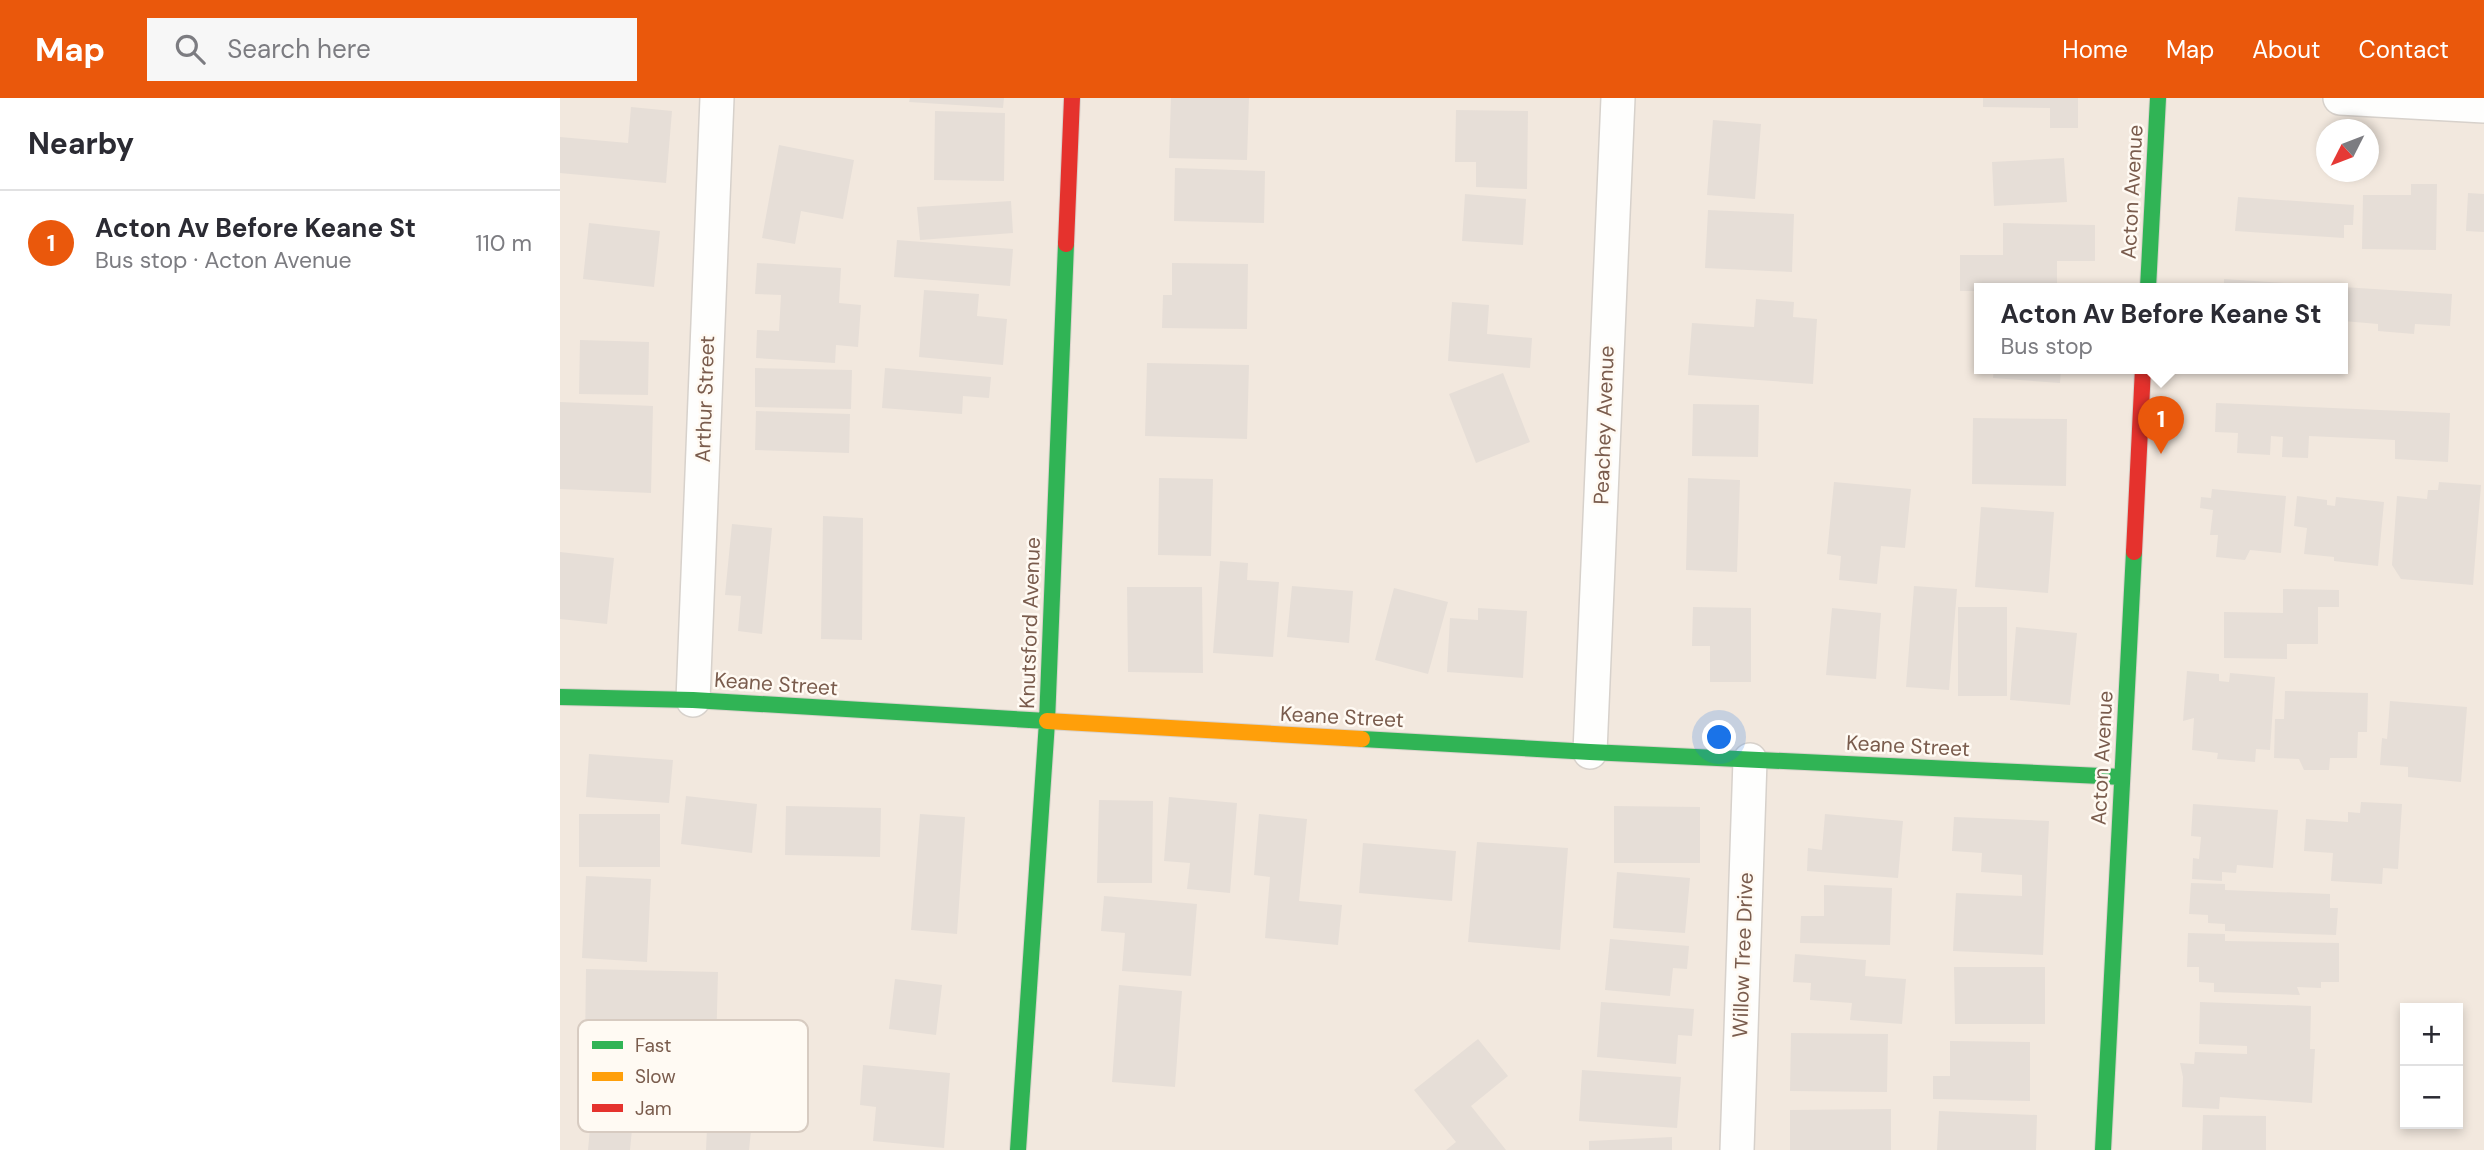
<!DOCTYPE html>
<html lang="en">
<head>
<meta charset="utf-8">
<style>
  :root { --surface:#fff; --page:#f7f7f7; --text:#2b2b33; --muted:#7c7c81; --line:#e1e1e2; --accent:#ea580c }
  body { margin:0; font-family:"DM Sans",sans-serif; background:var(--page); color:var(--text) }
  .controls { position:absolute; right:21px; bottom:21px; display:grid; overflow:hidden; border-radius:0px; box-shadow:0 4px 10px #0003 }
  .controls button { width:63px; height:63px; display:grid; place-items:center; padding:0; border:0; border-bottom:2px solid var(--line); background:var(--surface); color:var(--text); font:35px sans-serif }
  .compass { position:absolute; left:1756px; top:21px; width:63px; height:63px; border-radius:50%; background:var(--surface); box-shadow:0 4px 10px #0003; rotate:228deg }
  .you { position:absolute; left:1160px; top:640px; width:24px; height:24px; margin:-18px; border:5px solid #fff; border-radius:50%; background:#1a73e8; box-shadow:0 0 0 10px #1a73e833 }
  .badge { display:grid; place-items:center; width:46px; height:46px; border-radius:50%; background:var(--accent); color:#fff; font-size:23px; font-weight:700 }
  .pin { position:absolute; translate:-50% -58px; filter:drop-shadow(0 2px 4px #0008) }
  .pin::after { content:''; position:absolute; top:37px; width:24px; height:21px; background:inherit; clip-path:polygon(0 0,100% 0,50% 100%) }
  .popup { position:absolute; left:1414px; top:185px; width:374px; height:91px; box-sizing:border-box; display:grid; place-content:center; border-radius:0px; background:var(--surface); filter:drop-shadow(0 2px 5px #0005); font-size:23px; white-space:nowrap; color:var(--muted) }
  .popup b { font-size:26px; color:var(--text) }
  .popup::after { content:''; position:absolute; left:50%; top:100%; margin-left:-14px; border:14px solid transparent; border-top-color:var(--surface) }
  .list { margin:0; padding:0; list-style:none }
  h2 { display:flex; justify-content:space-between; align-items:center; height:91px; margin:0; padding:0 28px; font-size:30px }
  h2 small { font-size:23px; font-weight:400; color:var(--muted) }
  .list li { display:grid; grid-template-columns:46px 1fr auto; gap:21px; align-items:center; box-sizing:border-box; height:105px; padding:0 28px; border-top:2px solid var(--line) }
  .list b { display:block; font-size:26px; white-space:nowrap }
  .list p { margin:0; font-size:23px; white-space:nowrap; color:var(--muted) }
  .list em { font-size:23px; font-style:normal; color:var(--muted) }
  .icon { flex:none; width:38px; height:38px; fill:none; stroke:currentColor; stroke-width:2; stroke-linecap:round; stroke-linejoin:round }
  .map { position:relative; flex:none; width:1924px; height:1052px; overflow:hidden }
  header { display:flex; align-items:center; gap:42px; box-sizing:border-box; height:98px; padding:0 35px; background:var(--accent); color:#fff }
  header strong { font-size:33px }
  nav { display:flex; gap:38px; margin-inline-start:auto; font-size:24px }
  .search { width:490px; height:63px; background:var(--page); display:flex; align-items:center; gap:18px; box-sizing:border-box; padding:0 24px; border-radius:0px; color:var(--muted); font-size:26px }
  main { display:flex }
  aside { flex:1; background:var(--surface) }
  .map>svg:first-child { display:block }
  .residential { fill:#f2e8de; fill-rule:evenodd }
  .building { fill:#e6ded7 }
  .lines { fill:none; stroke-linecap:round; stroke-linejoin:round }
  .street-casing { stroke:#d7d1cb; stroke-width:36 }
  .fast-casing { stroke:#d9d2cb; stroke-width:18 }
  .slow-casing { stroke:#d9d2cb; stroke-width:18 }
  .jam-casing { stroke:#d9d2cb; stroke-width:18 }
  .street { stroke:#fefefd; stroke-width:33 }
  .fast { stroke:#30b455; stroke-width:16 }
  .slow { stroke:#ff9f0a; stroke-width:16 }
  .jam { stroke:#e5322d; stroke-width:16 }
  .labels { text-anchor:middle; stroke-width:5; stroke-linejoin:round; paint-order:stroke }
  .street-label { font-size:21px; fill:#7a5c4d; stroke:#fffaf3 }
  .key { fill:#fffaf3; stroke:#d7cbc1; stroke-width:2 }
  .key-label { font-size:19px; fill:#7a5c4d }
</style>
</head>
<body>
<header>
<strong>Map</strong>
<div class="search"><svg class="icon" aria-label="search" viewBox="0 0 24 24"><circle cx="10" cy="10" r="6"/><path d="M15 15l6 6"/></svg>Search here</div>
<nav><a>Home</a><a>Map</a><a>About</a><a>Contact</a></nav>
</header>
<main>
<aside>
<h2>Nearby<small></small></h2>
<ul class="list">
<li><span class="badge">1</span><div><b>Acton Av Before Keane St</b><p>Bus stop · Acton Avenue</p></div><em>110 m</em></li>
</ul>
</aside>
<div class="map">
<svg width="1924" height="1052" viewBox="0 0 1924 1052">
  <rect width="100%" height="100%" fill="#f9f5f0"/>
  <path class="residential" d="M 0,0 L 1924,0 L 1924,1052 L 0,1052 ZM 1766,32 L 1808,32 L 1808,74 L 1766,74 ZM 1419,190 L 1783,190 L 1783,270 L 1419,270 ZM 1845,910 L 1898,910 L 1898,1026 L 1845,1026 Z"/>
  <path class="building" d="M 350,0 L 444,0 L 443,10 L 349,4 Z
    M 611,0 L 689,0 L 687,62 L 609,60 Z
    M 1423,0 L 1518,0 L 1518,30 L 1490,30 L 1490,10 L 1423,9 Z
    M 71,9 L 112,13 L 106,85 L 0,75 L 0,39 L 68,45 Z
    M 896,12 L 968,13 L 967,91 L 916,89 L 916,64 L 895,64 Z
    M 375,13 L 445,15 L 444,83 L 374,82 Z
    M 1153,22 L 1201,26 L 1195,101 L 1147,97 Z
    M 219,47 L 294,62 L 283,121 L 241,113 L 235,146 L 202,140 Z
    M 1504,60 L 1507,104 L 1434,108 L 1432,64 Z
    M 615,70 L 705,73 L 704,125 L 614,123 Z
    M 1851,86 L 1877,86 L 1876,152 L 1802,151 L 1803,97 L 1851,97 Z
    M 1908,95 L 1924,96 L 1924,134 L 1906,133 Z
    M 905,96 L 966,101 L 963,147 L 902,143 Z
    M 1678,99 L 1794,107 L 1793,127 L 1784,127 L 1784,140 L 1675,133 Z
    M 451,103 L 453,135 L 360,142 L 357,109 Z
    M 1148,112 L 1234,116 L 1232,174 L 1145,170 Z
    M 29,125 L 100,133 L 94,189 L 23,181 Z
    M 1443,125 L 1535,127 L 1535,163 L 1497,163 L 1497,190 L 1419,190 L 1419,193 L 1400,193 L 1400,157 L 1443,157 Z
    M 337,142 L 453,151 L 450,188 L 334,179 Z
    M 197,165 L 281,170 L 279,205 L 301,207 L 298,249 L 276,247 L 275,265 L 196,260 L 197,232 L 219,233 L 221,197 L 195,196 Z
    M 612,165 L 688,166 L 687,231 L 602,230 L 603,197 L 612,197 Z
    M 1664,181 L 1768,188 L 1768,190 L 1664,190 Z
    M 1783,189 L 1892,196 L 1890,228 L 1855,226 L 1854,236 L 1818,233 L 1818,226 L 1783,223 Z
    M 364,192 L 419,196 L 417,218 L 447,221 L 443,267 L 359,259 Z
    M 1196,201 L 1234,204 L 1233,219 L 1257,221 L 1253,286 L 1128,277 L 1132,225 L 1194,229 Z
    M 892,204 L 929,207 L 927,236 L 972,240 L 970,270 L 888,263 Z
    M 20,242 L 89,244 L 88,297 L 19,296 Z
    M 587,265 L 689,267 L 687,341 L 585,338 Z
    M 195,270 L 292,272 L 291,311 L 195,309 Z
    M 325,270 L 431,279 L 429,300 L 403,298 L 402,316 L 322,310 Z
    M 1434,270 L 1501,270 L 1500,285 L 1433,280 Z
    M 943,275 L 970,344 L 916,365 L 889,296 Z
    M 0,304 L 93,308 L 91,395 L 0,391 Z
    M 1656,305 L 1890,315 L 1888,364 L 1835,361 L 1835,342 L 1749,338 L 1748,360 L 1722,359 L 1723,339 L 1711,338 L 1710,357 L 1677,355 L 1678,335 L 1655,334 Z
    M 1133,306 L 1199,307 L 1198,359 L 1132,358 Z
    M 196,313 L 290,316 L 289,355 L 195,352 Z
    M 1413,320 L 1507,321 L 1506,388 L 1412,386 Z
    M 599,380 L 653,381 L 651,458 L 598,457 Z
    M 1128,380 L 1180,382 L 1177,474 L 1126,472 Z
    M 1274,384 L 1351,391 L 1345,450 L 1321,448 L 1317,486 L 1279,482 L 1281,458 L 1267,456 Z
    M 1879,384 L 1921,387 L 1913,487 L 1841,481 L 1832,467 L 1837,398 L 1867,401 L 1868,392 L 1878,392 Z
    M 1652,391 L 1726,398 L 1721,455 L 1690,452 L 1685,462 L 1656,459 L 1658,437 L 1650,437 L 1653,412 L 1640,410 L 1641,399 L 1651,400 Z
    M 1737,398 L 1767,402 L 1767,407 L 1775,408 L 1776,399 L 1824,404 L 1818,468 L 1774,463 L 1774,459 L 1744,456 L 1747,430 L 1734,428 Z
    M 1421,409 L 1494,414 L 1488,495 L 1415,489 Z
    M 263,418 L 303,420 L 302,542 L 261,541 Z
    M 172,426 L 212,430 L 202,536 L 178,533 L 181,498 L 165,497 Z
    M 0,454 L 54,460 L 47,526 L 0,521 Z
    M 660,463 L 688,465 L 687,482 L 719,484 L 713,559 L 653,555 Z
    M 732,488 L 793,493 L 789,545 L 727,539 Z
    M 1354,488 L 1397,491 L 1389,592 L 1346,589 Z
    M 567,489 L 642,489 L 643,575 L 568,574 Z
    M 834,490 L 888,504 L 868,576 L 815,562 Z
    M 1723,491 L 1779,492 L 1779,509 L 1758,509 L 1758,546 L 1727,546 L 1727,561 L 1664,560 L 1664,514 L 1723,515 Z
    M 1133,509 L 1191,510 L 1191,584 L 1150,584 L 1150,548 L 1132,548 Z
    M 1398,509 L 1447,509 L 1447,598 L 1398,598 Z
    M 918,510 L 967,513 L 963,580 L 887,574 L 890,520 L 918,522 Z
    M 1272,510 L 1321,515 L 1316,581 L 1266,577 Z
    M 1456,529 L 1517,535 L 1510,607 L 1450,602 Z
    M 1627,573 L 1659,576 L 1659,583 L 1669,584 L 1670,575 L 1715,579 L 1710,652 L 1696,651 L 1695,664 L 1657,661 L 1658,655 L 1632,652 L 1634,620 L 1623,623 Z
    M 1725,593 L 1808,595 L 1807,634 L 1798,634 L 1797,660 L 1770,660 L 1769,672 L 1744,672 L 1739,661 L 1714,660 L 1715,621 L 1724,621 Z
    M 1830,603 L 1907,609 L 1901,684 L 1848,679 L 1848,669 L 1820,667 L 1822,640 L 1827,641 Z
    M 29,656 L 113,662 L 109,705 L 26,699 Z
    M 126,698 L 197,706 L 192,755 L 121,746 Z
    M 609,699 L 677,705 L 670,795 L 627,791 L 630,765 L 604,763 Z
    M 539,702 L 593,703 L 592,785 L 537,785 Z
    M 1801,704 L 1842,706 L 1838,771 L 1823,770 L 1822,786 L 1771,783 L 1773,755 L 1744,753 L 1746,721 L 1788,724 L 1788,714 L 1800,715 Z
    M 1633,706 L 1718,712 L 1713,770 L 1677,767 L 1676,775 L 1662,774 L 1662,783 L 1632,781 L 1633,760 L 1639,761 L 1641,739 L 1631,738 Z
    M 226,708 L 321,710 L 320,759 L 225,757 Z
    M 1054,708 L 1140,709 L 1140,765 L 1054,765 Z
    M 19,716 L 100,716 L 100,769 L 19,769 Z
    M 360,716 L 405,719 L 397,836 L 351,832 Z
    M 699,716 L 747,721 L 739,803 L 782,807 L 778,847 L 705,840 L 710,779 L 694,777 Z
    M 1265,716 L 1343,723 L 1338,780 L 1247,773 L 1248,750 L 1262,752 Z
    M 1394,719 L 1489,723 L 1483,857 L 1393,853 L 1396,795 L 1462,798 L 1462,777 L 1421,774 L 1422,755 L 1392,753 Z
    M 917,744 L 1008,750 L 1000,852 L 908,844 Z
    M 803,745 L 896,753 L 892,803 L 799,795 Z
    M 1057,774 L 1130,780 L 1125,835 L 1053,830 Z
    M 26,778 L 91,781 L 87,864 L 22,860 Z
    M 1631,785 L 1665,786 L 1665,792 L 1770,796 L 1770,810 L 1778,810 L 1776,837 L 1665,833 L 1665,826 L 1648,825 L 1648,817 L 1629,816 Z
    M 1264,787 L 1332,790 L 1330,847 L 1240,845 L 1241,818 L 1264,818 Z
    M 544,798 L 637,806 L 631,878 L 562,873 L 565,835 L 541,833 Z
    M 1628,835 L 1665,836 L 1665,843 L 1779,845 L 1779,884 L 1761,884 L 1761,890 L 1737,889 L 1740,897 L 1654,894 L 1654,885 L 1639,884 L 1639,869 L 1627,869 Z
    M 1050,841 L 1129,848 L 1127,871 L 1113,870 L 1110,898 L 1045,892 Z
    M 1235,856 L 1306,862 L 1305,878 L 1346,881 L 1342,926 L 1290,922 L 1292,905 L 1250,902 L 1251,885 L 1233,884 Z
    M 1394,869 L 1485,869 L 1485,926 L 1395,926 Z
    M 26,871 L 158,874 L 156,952 L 25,949 Z
    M 335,881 L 382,887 L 376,937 L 329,931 Z
    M 559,887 L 622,893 L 615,989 L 552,984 Z
    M 1041,904 L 1134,911 L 1132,938 L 1118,937 L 1116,966 L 1037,959 Z
    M 1640,904 L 1751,908 L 1750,951 L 1755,951 L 1752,1005 L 1660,999 L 1659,1011 L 1622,1009 L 1623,979 L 1620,965 L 1634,966 L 1635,954 L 1687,956 L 1687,948 L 1639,946 Z
    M 1231,935 L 1328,936 L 1327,994 L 1230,993 Z
    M 918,941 L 948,978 L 911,1008 L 946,1052 L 886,1052 L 896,1044 L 854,992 Z
    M 1390,943 L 1470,944 L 1470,1003 L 1373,1001 L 1373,978 L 1390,978 Z
    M 303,967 L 390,975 L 384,1050 L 313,1043 L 316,1009 L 300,1007 Z
    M 1022,972 L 1121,979 L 1117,1030 L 1019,1023 Z
    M 35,975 L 77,980 L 70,1052 L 28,1052 Z
    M 98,978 L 186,986 L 183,1024 L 95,1015 Z
    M 1331,1011 L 1331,1052 L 1230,1052 L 1230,1012 Z
    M 1379,1013 L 1477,1017 L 1476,1052 L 1377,1052 Z
    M 1643,1017 L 1706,1018 L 1706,1052 L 1642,1052 Z
    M 147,1030 L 191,1033 L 189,1052 L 146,1052 Z
    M 1112,1039 L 1112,1052 L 1029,1052 L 1029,1043 Z"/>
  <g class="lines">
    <defs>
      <path id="street" d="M 1780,0 L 1924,8
        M 133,602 L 157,0
        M 1030,654 L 1058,0
        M 1177,1052 L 1190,662"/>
      <path id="fast" d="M 1588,190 L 1598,0
        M 0,599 L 133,602 L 487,623
        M 802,641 L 1030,654 L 1562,679
        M 458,1052 L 487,624 L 506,146
        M 1543,1052 L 1574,454"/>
      <path id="slow" d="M 487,623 L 802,641"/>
      <path id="jam" d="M 506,146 L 512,0
        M 1574,454 L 1583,270"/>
    </defs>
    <use href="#street" class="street-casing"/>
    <use href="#fast" class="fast-casing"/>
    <use href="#slow" class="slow-casing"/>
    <use href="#jam" class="jam-casing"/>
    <use href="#street" class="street"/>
    <use href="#fast" class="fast"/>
    <use href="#slow" class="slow"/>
    <use href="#jam" class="jam"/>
  </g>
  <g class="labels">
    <g class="street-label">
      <text transform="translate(1572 94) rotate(-87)" y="7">Acton Avenue</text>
      <text transform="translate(145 301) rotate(-88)" y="7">Arthur Street</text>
      <text transform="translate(1044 327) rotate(-88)" y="7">Peachey Avenue</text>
      <text transform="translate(470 525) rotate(-88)" y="7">Knutsford Avenue</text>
      <text transform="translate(216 586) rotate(4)" y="7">Keane Street</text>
      <text transform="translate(782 619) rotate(3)" y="7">Keane Street</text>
      <text transform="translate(1348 648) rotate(3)" y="7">Keane Street</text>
      <text transform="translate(1542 660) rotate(-87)" y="7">Acton Avenue</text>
      <text transform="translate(1183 857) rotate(-88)" y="7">Willow Tree Drive</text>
    </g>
  </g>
  <rect x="18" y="922" width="230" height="112" rx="10" class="key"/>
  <rect x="32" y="943" width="31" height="8" fill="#30b455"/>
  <rect x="32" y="974" width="31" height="9" fill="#ff9f0a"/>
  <rect x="32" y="1006" width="31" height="8" fill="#e5322d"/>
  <g class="key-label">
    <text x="75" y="954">Fast</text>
    <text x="75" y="985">Slow</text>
    <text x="75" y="1017">Jam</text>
  </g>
</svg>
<div class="controls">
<button>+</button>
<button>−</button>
</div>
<svg class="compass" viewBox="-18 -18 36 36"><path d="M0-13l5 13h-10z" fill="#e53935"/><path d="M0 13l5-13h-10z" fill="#7c7c81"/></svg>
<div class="you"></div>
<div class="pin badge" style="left:1601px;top:356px">1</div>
<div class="popup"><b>Acton Av Before Keane St</b>Bus stop</div>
</div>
</main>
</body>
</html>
